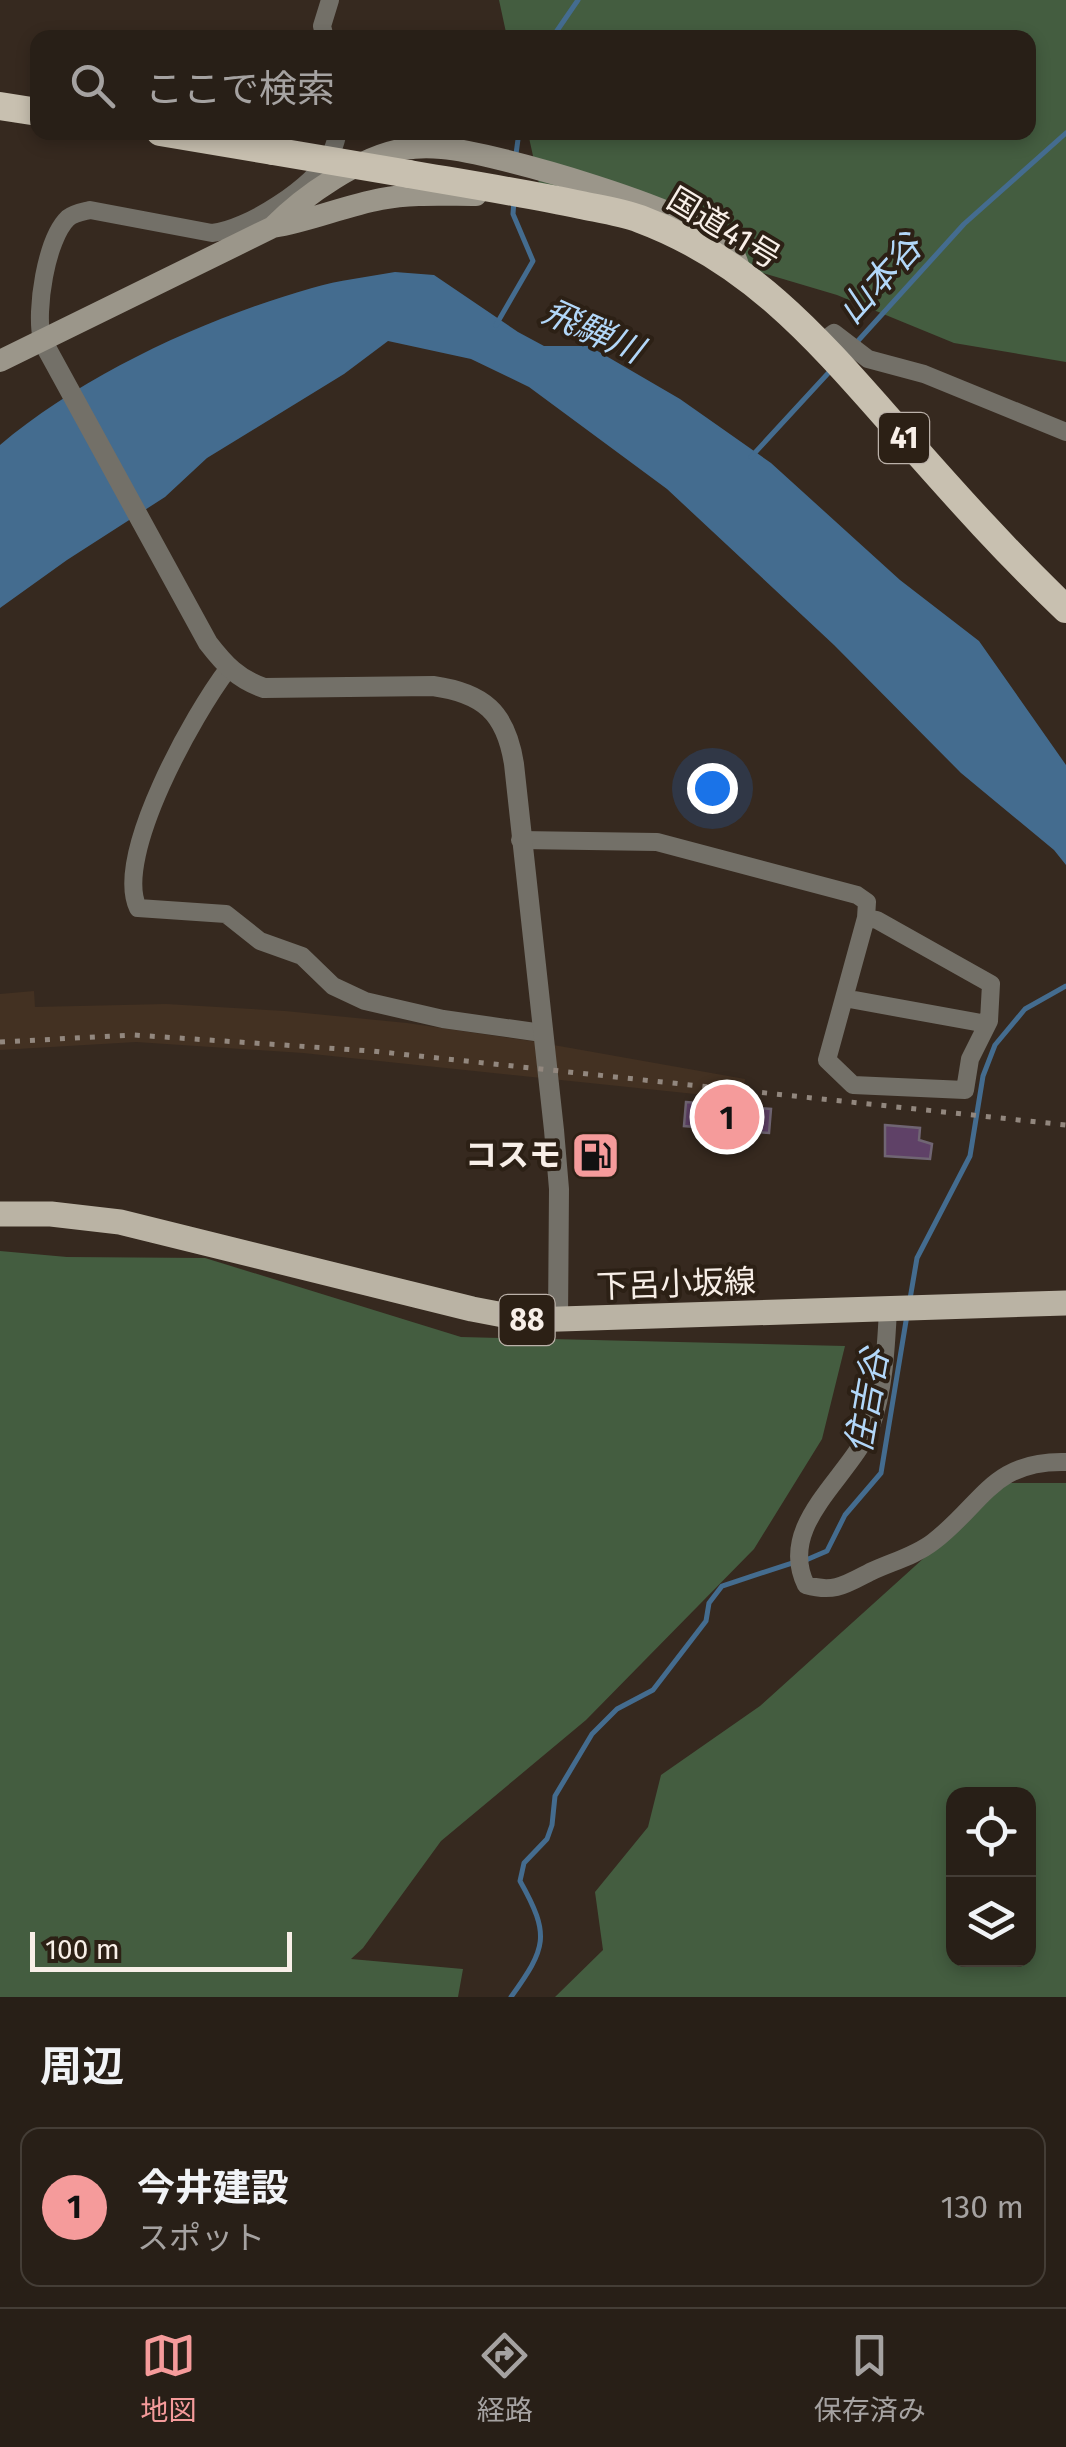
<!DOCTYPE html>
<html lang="ja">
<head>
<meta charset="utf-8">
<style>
  :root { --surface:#281f17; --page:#342c24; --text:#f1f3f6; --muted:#a5a2a1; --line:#443d36; --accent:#f59b9b }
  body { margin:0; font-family:"Fira Sans","Noto Sans JP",sans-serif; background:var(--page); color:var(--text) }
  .controls { position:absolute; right:30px; bottom:30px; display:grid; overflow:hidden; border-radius:20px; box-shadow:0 5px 15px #0003 }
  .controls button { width:90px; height:90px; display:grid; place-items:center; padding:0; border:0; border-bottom:2px solid var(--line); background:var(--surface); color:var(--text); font:50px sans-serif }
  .scale { position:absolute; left:30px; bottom:25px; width:262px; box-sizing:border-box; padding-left:10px; border:5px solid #f8efe8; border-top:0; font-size:28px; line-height:35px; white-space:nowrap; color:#f8efe8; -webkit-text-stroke:8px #2c2015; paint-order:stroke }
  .you { position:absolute; left:712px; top:788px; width:35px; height:35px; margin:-25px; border:8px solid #fff; border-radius:50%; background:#1a73e8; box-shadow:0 0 0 15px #1a73e833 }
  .badge { display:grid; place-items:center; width:65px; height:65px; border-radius:50%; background:var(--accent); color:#111; font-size:32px; font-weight:700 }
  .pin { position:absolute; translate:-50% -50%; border:5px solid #fff; box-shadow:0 2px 10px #0006 }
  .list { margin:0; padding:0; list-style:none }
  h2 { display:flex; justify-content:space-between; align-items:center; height:130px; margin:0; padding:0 40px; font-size:42px }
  h2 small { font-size:32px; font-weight:400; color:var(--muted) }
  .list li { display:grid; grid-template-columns:65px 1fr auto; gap:30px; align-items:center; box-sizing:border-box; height:160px; margin:0 20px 20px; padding:0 20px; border:2px solid var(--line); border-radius:20px }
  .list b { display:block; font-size:38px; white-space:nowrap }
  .list p { margin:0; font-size:32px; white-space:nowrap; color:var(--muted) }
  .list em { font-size:32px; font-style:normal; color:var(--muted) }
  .icon { flex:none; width:55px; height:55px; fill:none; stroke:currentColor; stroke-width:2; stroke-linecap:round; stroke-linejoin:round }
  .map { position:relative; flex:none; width:1066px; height:1997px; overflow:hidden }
  .search { position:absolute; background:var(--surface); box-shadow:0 5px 15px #0003; left:30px; right:30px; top:30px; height:110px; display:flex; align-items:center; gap:25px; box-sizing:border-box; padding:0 35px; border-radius:20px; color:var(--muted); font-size:38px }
  .sheet { height:310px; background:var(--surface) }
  nav { display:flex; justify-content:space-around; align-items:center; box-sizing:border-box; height:140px; border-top:2px solid var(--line); background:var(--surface); font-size:28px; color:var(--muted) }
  nav a { display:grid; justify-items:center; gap:5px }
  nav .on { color:var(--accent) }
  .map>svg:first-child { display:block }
  .built { fill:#433122 }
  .green { fill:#445d40; fill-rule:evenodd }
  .water { fill:#446c8f }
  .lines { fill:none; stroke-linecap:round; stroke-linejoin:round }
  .stream { stroke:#446c8f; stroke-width:5 }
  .building { fill:#5f4167; stroke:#706573; stroke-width:2.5 }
  .minor { stroke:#737068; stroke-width:18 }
  .tertiary { stroke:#737068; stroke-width:20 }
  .secondary { stroke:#9b968a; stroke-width:22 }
  .primary { stroke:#bab3a4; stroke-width:25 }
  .trunk { stroke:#c8c0b0; stroke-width:28 }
  .rail { stroke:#92877e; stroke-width:5; stroke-dasharray:5 10; stroke-linecap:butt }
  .trunk-bridge { stroke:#c8c0b0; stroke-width:28 }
  .labels { text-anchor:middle; stroke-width:8; stroke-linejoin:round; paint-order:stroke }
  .shield { fill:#2c2015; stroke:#bbb1a9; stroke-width:2.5 }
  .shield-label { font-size:30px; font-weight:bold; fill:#f8efe8 }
  .street-label { font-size:32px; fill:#f8efe8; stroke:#2c2015 }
  .poi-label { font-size:32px; font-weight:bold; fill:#f8efe8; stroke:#2c2015; text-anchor:end }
  .water-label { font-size:35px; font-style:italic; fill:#b2d7f9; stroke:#2c2015 }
</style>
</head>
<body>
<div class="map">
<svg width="1066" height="1997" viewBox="0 0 1066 1997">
  <rect width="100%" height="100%" fill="#36291f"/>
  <path class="built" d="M 34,991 L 35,1007 L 166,1004 L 285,1011 L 407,1023 L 531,1041 L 745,1079 L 743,1099 L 303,1053 L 136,1042 L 0,1050 L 0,994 Z"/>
  <path class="green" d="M 499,0 L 1066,0 L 1066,362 L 954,343 L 837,295 L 749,269 L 540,188 L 528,133 L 1028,132 L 1028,38 L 507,37 Z
    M 0,1251 L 67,1257 L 205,1258 L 461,1337 L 845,1346 L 822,1439 L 754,1549 L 586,1720 L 441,1841 L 363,1948 L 351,1959 L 463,1969 L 458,1997 L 0,1997 Z
    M 1007,1483 L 1066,1483 L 1066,1997 L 555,1997 L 603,1950 L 595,1892 L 648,1827 L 661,1775 L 760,1706 ZM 954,1794 L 1028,1794 L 1028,1960 L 954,1960 Z"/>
  <path class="water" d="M 395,272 L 434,275 L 518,332 L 544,346 L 589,346 L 680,399 L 771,463 L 900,580 L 979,641 L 1066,765 L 1066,865 L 1054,850 L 961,773 L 834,645 L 667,489 L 529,387 L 471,359 L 388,341 L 344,374 L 207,458 L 165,497 L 67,560 L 0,608 L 0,445 C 84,374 206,318 312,288 C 339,280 367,277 395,272 Z"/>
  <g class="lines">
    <path class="stream" d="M 552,38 L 578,0
      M 516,154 L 519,132
      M 496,325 L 533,261 L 513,214 L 514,200
      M 856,343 L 964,224 L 1066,133
      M 751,457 L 832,369
      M 910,1299 L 917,1258 L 970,1156 L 983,1076 L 995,1045 L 1025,1009 L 1066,986
      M 806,1560 L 827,1551 L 845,1515 L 881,1473 L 907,1315
      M 511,1997 C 546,1948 551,1936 520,1881 L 524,1863 L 547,1839 L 552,1825 L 555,1796 L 592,1734 L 617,1709 L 653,1690 L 706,1621 L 709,1603 L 722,1586 L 795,1562"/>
  </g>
  <path class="building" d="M 686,1102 L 771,1109 L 769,1133 L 684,1126 Z
    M 885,1125 L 920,1128 L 919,1140 L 932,1144 L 930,1159 L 885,1156 Z"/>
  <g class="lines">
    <path class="minor" d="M 325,38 L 322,26 L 330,0
      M 42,340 C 35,311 46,239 68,218 C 74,213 82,212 90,210 L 212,233 C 248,229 312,188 330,155 C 334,149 336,140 338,132
      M 821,343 L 834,333 L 868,359 L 924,374 L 1066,432
      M 228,669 C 195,712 113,856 138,908 L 226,914 L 260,941 L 302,956 L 333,986 L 365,1001 L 443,1019 L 542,1033
      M 520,840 L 657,842 L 857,895 L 867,902 L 866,918 L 827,1060 L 853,1085 L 965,1090 L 970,1059 L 989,1021 L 991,984 L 877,920 L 866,918
      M 844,998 L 987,1024
      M 888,1310 C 886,1347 884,1391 871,1426 C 851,1477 776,1524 806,1585 C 834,1593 845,1585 870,1572 C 891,1562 915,1556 933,1542 C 983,1504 992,1460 1066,1462"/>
    <path class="tertiary" d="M 42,340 L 208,643 C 225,665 238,679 264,688 L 433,686 C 483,693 506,712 514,764 L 554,1130 L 559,1189 L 558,1321"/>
    <path class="secondary" d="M 273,227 C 303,196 361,156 404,149 C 416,147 431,147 442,148 C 493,152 703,212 731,249 C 735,254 737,264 740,270
      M 0,361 L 273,227 C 310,221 344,206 381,199 C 412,193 444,195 476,195"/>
    <path class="primary" d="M 0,1214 L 51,1214 L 120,1222 L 472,1309 L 529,1320 L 1066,1303"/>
    <path class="trunk" d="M 0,106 L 38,112
      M 160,132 L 273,151
      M 409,174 C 467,184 524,193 581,205 C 600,209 621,212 640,219 C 756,262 825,348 905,438 C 957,497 1009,555 1066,609"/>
    <path class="rail" d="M 0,1042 L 134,1035 L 372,1051 L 1066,1125"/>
    <path class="trunk-bridge" d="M 273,151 L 409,174"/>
  </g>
  <defs>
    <symbol id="fuel-square" viewBox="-11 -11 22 22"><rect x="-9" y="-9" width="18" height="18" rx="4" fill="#f59b9b" stroke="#2c2015"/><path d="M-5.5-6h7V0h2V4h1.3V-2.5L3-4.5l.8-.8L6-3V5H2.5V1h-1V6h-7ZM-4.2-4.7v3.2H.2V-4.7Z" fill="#111"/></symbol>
  </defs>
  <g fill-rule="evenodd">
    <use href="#fuel-square" x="568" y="1128" width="55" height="55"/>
  </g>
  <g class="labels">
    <g class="shield">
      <rect x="879" y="413" width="50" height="50" rx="8"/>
      <rect x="499.5" y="1295" width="55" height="50" rx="8"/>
    </g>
    <g class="shield-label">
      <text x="904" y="448">41</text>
      <text x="527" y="1330">88</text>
    </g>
    <g class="street-label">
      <text transform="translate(724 228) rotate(31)" y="11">国道41号</text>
      <text transform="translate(676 1284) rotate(-2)" y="11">下呂小坂線</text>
    </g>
    <g class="poi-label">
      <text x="561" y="1166">コスモ</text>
    </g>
    <g class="water-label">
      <text transform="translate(880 279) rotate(-48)" y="12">山本谷</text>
      <text transform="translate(593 331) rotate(24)" y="12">飛騨川</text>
      <text transform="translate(867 1401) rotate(-80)" y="12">住吉谷</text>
    </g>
  </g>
</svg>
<div class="controls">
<button><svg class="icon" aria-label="locate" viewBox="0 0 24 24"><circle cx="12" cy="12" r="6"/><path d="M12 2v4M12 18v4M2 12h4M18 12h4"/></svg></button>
<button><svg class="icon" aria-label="layers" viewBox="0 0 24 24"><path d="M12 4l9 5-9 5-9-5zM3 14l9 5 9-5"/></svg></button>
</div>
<div class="scale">100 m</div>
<div class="you"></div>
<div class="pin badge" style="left:727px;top:1117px">1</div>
<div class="search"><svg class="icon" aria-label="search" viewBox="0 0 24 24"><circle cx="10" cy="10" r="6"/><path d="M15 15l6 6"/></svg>ここで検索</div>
</div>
<section class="sheet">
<h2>周辺<small></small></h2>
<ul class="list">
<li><span class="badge">1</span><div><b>今井建設</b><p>スポット</p></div><em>130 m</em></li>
</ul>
</section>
<nav>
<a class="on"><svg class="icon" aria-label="map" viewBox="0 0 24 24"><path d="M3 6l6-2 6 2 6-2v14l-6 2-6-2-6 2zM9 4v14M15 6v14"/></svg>地図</a>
<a><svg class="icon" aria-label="directions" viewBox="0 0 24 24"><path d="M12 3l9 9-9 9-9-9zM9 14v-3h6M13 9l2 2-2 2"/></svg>経路</a>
<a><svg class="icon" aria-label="saved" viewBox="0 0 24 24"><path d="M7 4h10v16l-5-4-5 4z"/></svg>保存済み</a>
</nav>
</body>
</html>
